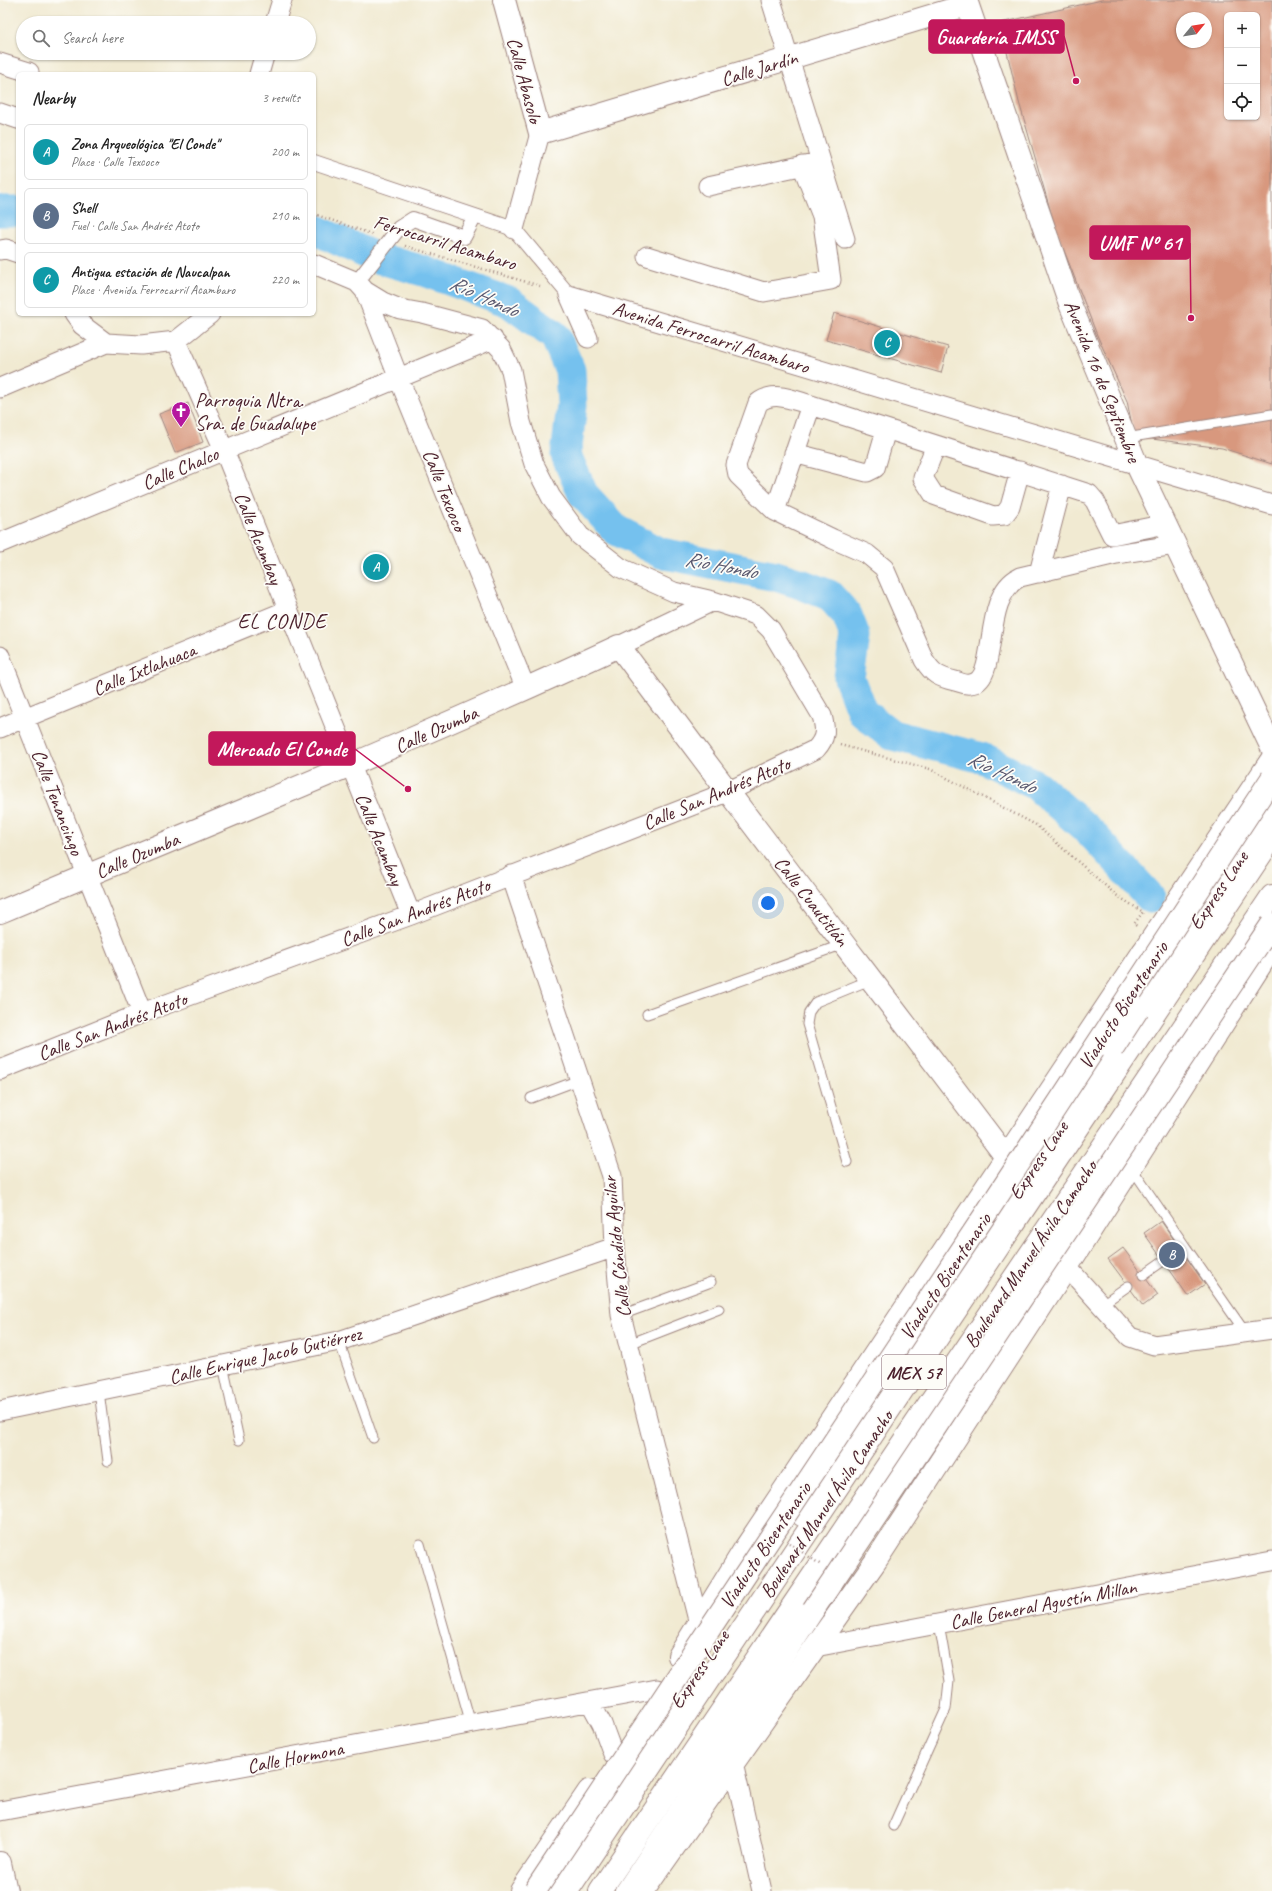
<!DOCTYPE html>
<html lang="en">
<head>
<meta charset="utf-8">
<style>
  :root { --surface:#fff; --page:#f6f6f6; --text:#222; --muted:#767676; --line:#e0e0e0; --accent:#0b8043 }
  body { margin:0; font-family:Caveat,sans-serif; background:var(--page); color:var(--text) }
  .controls { position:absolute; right:12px; top:12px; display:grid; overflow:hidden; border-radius:6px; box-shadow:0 1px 3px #0004 }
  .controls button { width:36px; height:36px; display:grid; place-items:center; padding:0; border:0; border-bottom:1px solid var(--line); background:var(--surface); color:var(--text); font:20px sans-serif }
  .compass { position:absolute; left:1176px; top:12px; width:36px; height:36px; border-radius:50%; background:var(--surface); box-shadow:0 1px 3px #0004; rotate:60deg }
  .you { position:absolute; left:768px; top:903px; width:14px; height:14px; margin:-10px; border:3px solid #fff; border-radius:50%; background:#1a73e8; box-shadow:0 0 0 6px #1a73e833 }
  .badge { display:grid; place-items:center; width:26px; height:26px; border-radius:50%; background:var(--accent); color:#fff; font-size:13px; font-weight:700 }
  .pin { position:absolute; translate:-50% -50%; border:2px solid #fff; box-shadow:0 1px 4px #0006 }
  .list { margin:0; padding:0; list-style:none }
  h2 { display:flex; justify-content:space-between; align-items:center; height:52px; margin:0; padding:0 16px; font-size:17px }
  h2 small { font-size:13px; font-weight:400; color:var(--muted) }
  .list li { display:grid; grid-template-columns:26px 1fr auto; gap:12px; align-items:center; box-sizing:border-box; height:56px; margin:0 8px 8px; padding:0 8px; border:1px solid var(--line); border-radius:6px }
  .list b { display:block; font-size:15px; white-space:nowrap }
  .list p { margin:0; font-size:13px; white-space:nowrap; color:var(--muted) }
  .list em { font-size:13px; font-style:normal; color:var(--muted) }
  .icon { flex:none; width:22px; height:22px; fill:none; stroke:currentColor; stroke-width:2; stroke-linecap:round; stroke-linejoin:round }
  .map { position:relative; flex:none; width:1272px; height:1891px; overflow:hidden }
  .search { position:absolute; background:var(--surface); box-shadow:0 1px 3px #0004; left:16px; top:16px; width:300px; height:44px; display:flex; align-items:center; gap:10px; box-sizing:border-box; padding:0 14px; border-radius:22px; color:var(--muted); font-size:15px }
  .panel { position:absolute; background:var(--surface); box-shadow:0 1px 3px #0004; left:16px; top:72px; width:300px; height:244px; border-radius:6px }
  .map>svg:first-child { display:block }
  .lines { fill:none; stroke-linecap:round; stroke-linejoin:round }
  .river { stroke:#75c1ee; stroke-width:31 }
  .building { fill:#d8987e; fill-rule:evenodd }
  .service-casing { stroke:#9e847e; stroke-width:11 }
  .pedestrian-casing { stroke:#9e847e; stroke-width:16 }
  .minor-casing { stroke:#9e847e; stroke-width:21 }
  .tertiary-casing { stroke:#9e847e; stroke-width:24 }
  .secondary-casing { stroke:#9e847e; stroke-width:24 }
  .primary-casing { stroke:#9e847e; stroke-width:24 }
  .trunk-casing { stroke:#9e847e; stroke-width:24 }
  .motorway-casing { stroke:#9e847e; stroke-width:24 }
  .path { stroke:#9e847e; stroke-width:2.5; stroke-dasharray:1 3; stroke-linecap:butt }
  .service { stroke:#fff; stroke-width:9 }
  .pedestrian { stroke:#fff; stroke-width:14 }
  .minor { stroke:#fff; stroke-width:19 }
  .tertiary { stroke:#fff; stroke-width:22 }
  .secondary { stroke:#fff; stroke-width:22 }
  .primary { stroke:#fff; stroke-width:22 }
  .trunk { stroke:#fff; stroke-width:22 }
  .motorway { stroke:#fff; stroke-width:22 }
  .motorway-bridge-casing { stroke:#9e847e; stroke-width:24; stroke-linecap:butt }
  .path-bridge { stroke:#9e847e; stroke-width:2.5; stroke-dasharray:1 3; stroke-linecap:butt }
  .motorway-bridge { stroke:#fff; stroke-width:22 }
  .labels { text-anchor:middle; stroke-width:3.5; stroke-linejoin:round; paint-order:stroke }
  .shield { fill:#fdfcf7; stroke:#806168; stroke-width:1 }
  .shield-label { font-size:19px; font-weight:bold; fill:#4a1f2b }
  .street-label { font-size:20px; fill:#4a1f2b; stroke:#fdfcf7 }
  .poi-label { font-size:20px; fill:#4a1f2b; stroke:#fdfcf7; text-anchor:start }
  .water-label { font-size:21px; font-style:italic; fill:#59586f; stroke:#fdfcf7 }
  .neighbourhood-label { font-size:21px; letter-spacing:1px; fill:#4a1f2b; stroke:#fdfcf7 }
  .leader { fill:none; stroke:#c2185b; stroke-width:1.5 }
  .callout-dot { fill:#c2185b; stroke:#fdfcf7; stroke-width:1.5 }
  .callout { fill:#c2185b; stroke:#c2185b; stroke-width:1.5 }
  .callout-label { font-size:21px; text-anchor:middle; font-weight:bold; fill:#fff }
</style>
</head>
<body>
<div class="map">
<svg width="1272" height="1891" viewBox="0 0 1272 1891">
  <rect width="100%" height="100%" fill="#fdfcf7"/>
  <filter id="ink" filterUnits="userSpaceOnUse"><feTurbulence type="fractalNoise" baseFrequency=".025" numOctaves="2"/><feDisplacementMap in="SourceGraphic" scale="8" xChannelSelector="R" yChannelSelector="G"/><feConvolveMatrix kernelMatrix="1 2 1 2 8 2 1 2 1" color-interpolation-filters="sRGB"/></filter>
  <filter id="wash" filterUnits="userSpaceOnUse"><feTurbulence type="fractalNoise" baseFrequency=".012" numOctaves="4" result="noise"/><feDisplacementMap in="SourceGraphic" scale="16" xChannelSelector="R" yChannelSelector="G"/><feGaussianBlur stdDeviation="0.9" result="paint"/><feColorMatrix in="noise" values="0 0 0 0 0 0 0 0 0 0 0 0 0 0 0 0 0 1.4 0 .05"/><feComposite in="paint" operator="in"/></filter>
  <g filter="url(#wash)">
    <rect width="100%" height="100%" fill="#f1ead2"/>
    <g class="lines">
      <path class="river" d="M 0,211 L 18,211
        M 314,229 L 374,257 L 427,272 L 509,302 L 555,336 L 570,370 L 572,405 L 566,455 L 583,494 L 616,530 L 661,553 L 776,576 L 798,583 L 829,595 L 847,615 L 855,636 L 849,678 L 862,712 L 892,735 L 982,758 L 1036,785 L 1090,832 L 1150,897"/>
    </g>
    <g id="blocks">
      <path class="building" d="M 1102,0 L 1272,0 L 1272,464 L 1222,448 L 1144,438 L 1134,435 L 1127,401 L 1097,335 L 1056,230 L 1019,102 L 1000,23 ZM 1227,15 L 1257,15 L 1257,117 L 1227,117 ZM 1182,18 L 1206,18 L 1206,42 L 1182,42 Z
        M 834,313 L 948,347 L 941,373 L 826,340 Z
        M 188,403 L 203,442 L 175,453 L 159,414 Z
        M 1161,1221 L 1205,1284 L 1188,1296 L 1144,1233 Z
        M 1123,1248 L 1158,1295 L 1143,1306 L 1108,1259 Z"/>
    </g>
  </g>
  <g filter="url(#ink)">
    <use href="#blocks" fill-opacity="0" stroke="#9e847e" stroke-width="1"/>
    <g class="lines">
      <defs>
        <path id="service" d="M 1126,438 L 1272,414
          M 647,1014 L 844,944
          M 531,1098 L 579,1080
          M 847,1162 L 807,1024 L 809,1012 L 816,1002 L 870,980
          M 1131,1167 L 1185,1246 L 1180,1249
          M 1185,1246 L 1245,1332
          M 1143,1275 L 1163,1261
          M 1101,1305 L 1128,1286
          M 621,1315 L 711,1282
          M 339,1341 L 373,1438
          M 629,1344 L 719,1309
          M 223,1365 L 239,1440
          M 99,1391 L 108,1461
          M 420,1544 L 471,1724
          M 893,1826 L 946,1709 L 949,1681 L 939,1624"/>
        <path id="pedestrian" d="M 314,162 L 514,229 L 569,295
          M 357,282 L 399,228 L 413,219 L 464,237 L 475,216"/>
        <path id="minor" d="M 771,0 L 845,239
          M 275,23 L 282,0
          M 0,63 L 29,72
          M 259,74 L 265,53
          M 0,113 L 18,119
          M 708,186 L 814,163
          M 514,229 L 540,133
          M 0,250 L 6,249 L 18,253
          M 647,256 L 764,292 L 831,280 L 822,216 L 802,165
          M 365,291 L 399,379 L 526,689
          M 569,295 L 1272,505
          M 569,295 L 588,338
          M 74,314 L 82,325 L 106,343 L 141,345 L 176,341 L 210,314
          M 176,341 L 224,450 L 411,915
          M 0,388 L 106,343
          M 936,445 L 923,478 L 934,495 L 993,516 L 1004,515 L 1010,507 L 1020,471
          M 794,453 L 867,472 L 875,468 L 886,430
          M 775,511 L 811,405
          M 1166,524 L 1112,535 L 1095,501 L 1089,494 L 811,405 C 793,400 774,390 758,403 L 736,465 L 738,475 L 775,511 L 833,539 L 867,554 L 884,568 L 924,660 C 933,674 938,677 955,681 C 959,682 965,685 970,684 C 1001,682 979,597 1020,577 L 1116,554 L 1175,545
          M 0,543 L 493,339
          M 1039,573 L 1062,485
          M 619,646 L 713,601
          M 0,656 L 142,1013
          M 0,728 L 288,610
          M 511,875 L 612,1176 L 615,1247 L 621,1315 L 699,1624
          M 0,1070 L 142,1013 L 411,915 L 727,792 L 816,749 C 826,738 826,730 822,716 L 771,630 L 756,615 L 713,601 L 674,592 L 621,568 L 580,536 L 551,497 L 534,464 L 521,422 L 511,370 L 501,349 L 482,329 L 422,313 L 400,309 L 383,302 L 365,291 L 357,282 L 314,264
          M 1067,1267 L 1130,1337 L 1154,1345 L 1272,1329
          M 0,1411 L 339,1341 L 615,1247
          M 815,1647 L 1272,1561
          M 590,1702 L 602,1724 L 613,1754
          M 733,1763 L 762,1891
          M 0,1811 L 657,1689"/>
        <path id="tertiary" d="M 504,0 L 540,133 L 967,5
          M 0,912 C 207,825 415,741 619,646 C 746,818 877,986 1006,1157
          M 0,1863 L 6,1891"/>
        <path id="secondary" d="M 966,0 L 1070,304 L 1137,465 L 1272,748"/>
        <path id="primary" d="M 679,1656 L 744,1550 L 1272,759
          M 521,1891 L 589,1791
          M 643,1891 L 875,1562 L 1067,1267 L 1272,947"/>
        <path id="trunk" d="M 567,1891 L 1272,838
          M 600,1891 L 1272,896"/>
        <path id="motorway" d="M 1135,986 L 1143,952
          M 1138,1009 L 1272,808
          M 957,1363 L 1036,1314
          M 802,1515 L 1112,1049
          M 653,1715 L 715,1670
          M 552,1891 L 670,1713
          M 627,1891 L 813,1610"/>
      </defs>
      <use href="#service" class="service-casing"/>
      <use href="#pedestrian" class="pedestrian-casing"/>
      <use href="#minor" class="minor-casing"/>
      <use href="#tertiary" class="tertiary-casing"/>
      <use href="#secondary" class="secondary-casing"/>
      <use href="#primary" class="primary-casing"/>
      <use href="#trunk" class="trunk-casing"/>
      <use href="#motorway" class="motorway-casing"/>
      <path class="path" d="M 314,214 L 374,235
        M 405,246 L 540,286
        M 840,745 L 930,769 L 1036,825 L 1116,895 L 1143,912 L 1134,924 L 1138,927"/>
      <use href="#service" class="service"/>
      <use href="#pedestrian" class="pedestrian"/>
      <use href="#minor" class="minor"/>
      <use href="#tertiary" class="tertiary"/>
      <use href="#secondary" class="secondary"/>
      <use href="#primary" class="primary"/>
      <use href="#trunk" class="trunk"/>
      <use href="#motorway" class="motorway"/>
      <defs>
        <path id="motorway-bridge" d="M 1112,1049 L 1138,1009
          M 813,1610 L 1272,924
          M 535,1891 L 987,1212 L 1272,778"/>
      </defs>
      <use href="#motorway-bridge" class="motorway-bridge-casing"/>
      <path class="path-bridge" d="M 789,1543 L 821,1565"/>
      <use href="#motorway-bridge" class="motorway-bridge"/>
    </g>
  </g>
  <defs>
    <symbol id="church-pin" viewBox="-11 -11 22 30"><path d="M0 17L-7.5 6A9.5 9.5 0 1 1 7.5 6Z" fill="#b5179e" stroke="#fdfcf7"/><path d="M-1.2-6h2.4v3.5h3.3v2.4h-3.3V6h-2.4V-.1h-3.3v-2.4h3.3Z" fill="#fff"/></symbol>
  </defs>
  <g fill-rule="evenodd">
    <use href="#church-pin" x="170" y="400" width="22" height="30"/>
  </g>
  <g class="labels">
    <rect class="shield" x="882" y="1355" width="64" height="34" rx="3"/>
    <g class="shield-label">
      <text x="914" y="1379">MEX 57</text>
    </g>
    <g class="street-label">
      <text transform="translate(759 68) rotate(-17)" y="7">Calle Jardín</text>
      <text transform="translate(525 80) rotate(75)" y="7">Calle Abasolo</text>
      <text transform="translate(445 242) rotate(17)" y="7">Ferrocarril Acambaro</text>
      <text transform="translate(711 337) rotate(17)" y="7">Avenida Ferrocarril Acambaro</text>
      <text transform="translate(1103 381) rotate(68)" y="7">Avenida 16 de Septiembre</text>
      <text transform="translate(180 468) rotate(-23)" y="7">Calle Chalco</text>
      <text transform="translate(445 490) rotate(68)" y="7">Calle Texcoco</text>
      <text transform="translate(259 538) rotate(68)" y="7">Calle Acambay</text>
      <text transform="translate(144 669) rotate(-22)" y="7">Calle Ixtlahuaca</text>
      <text transform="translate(436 729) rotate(-24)" y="7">Calle Ozumba</text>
      <text transform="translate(716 793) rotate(-23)" y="7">Calle San Andrés Atoto</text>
      <text transform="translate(58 802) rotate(69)" y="7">Calle Tenancingo</text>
      <text transform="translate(380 839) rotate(68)" y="7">Calle Acambay</text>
      <text transform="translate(137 855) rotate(-23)" y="7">Calle Ozumba</text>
      <text transform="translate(1218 890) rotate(-56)" y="7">Express Lane</text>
      <text transform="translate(812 901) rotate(52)" y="7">Calle Cuautitlán</text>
      <text transform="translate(415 912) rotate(-21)" y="7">Calle San Andrés Atoto</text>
      <text transform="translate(1123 1005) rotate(-57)" y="7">Viaducto Bicentenario</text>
      <text transform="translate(112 1026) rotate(-21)" y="7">Calle San Andrés Atoto</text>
      <text transform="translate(1038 1160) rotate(-56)" y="7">Express Lane</text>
      <text transform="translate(616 1247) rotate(-96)" y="7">Calle Cándido Aguilar</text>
      <text transform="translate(1030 1254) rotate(-56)" y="7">Boulevard Manuel Ávila Camacho</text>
      <text transform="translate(945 1276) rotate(-56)" y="7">Viaducto Bicentenario</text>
      <text transform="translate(265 1355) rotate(-13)" y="7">Calle Enrique Jacob Gutiérrez</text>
      <text transform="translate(826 1504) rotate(-56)" y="7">Boulevard Manuel Ávila Camacho</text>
      <text transform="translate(765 1545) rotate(-56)" y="7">Viaducto Bicentenario</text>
      <text transform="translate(1043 1604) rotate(-11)" y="7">Calle General Agustín Millan</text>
      <text transform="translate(699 1669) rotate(-56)" y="7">Express Lane</text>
      <text transform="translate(295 1757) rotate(-11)" y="7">Calle Hormona</text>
    </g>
    <g class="poi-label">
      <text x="195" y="407">Parroquia Ntra.<tspan x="195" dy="23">Sra. de Guadalupe</tspan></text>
    </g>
    <g class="water-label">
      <text transform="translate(484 296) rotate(24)" y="7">Río Hondo</text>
      <text transform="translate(721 565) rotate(11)" y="7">Río Hondo</text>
      <text transform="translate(1002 772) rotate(25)" y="7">Río Hondo</text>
    </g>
    <g class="neighbourhood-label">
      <text x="282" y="628">EL CONDE</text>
    </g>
  </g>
  <path class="leader" d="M1076 81L1064 36M1191 318L1190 243M408 789L355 749"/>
  <g class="callout-dot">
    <circle cx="1076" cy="81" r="4"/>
    <circle cx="1191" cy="318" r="4"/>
    <circle cx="408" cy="789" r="4"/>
  </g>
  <g class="callout">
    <rect x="929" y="20" width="135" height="33" rx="4"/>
    <rect x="1090" y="226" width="100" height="33" rx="4"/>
    <rect x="209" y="732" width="146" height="33" rx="4"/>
  </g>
  <g class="callout-label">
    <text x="996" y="44">Guardería IMSS</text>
    <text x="1140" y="250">UMF Nº 61</text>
    <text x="282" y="756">Mercado El Conde</text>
  </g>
</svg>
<div class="controls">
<button>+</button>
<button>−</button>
<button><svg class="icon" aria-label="locate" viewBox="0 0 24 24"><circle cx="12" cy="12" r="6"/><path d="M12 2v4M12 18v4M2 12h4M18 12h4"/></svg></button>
</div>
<svg class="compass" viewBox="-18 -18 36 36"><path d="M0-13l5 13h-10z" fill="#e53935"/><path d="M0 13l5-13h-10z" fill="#767676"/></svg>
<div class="you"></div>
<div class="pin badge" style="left:376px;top:567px;background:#0f9aa8">A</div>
<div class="pin badge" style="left:1172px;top:1255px;background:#5c6f8a">B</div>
<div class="pin badge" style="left:887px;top:343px;background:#0f9aa8">C</div>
<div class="search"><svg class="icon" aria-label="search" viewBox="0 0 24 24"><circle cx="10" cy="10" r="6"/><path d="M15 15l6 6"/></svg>Search here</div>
<section class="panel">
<h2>Nearby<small>3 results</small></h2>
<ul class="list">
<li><span class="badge" style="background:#0f9aa8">A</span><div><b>Zona Arqueológica &quot;El Conde&quot;</b><p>Place · Calle Texcoco</p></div><em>200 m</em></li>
<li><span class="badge" style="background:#5c6f8a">B</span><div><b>Shell</b><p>Fuel · Calle San Andrés Atoto</p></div><em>210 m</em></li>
<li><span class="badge" style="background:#0f9aa8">C</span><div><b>Antigua estación de Naucalpan</b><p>Place · Avenida Ferrocarril Acambaro</p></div><em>220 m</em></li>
</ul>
</section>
</div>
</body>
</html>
